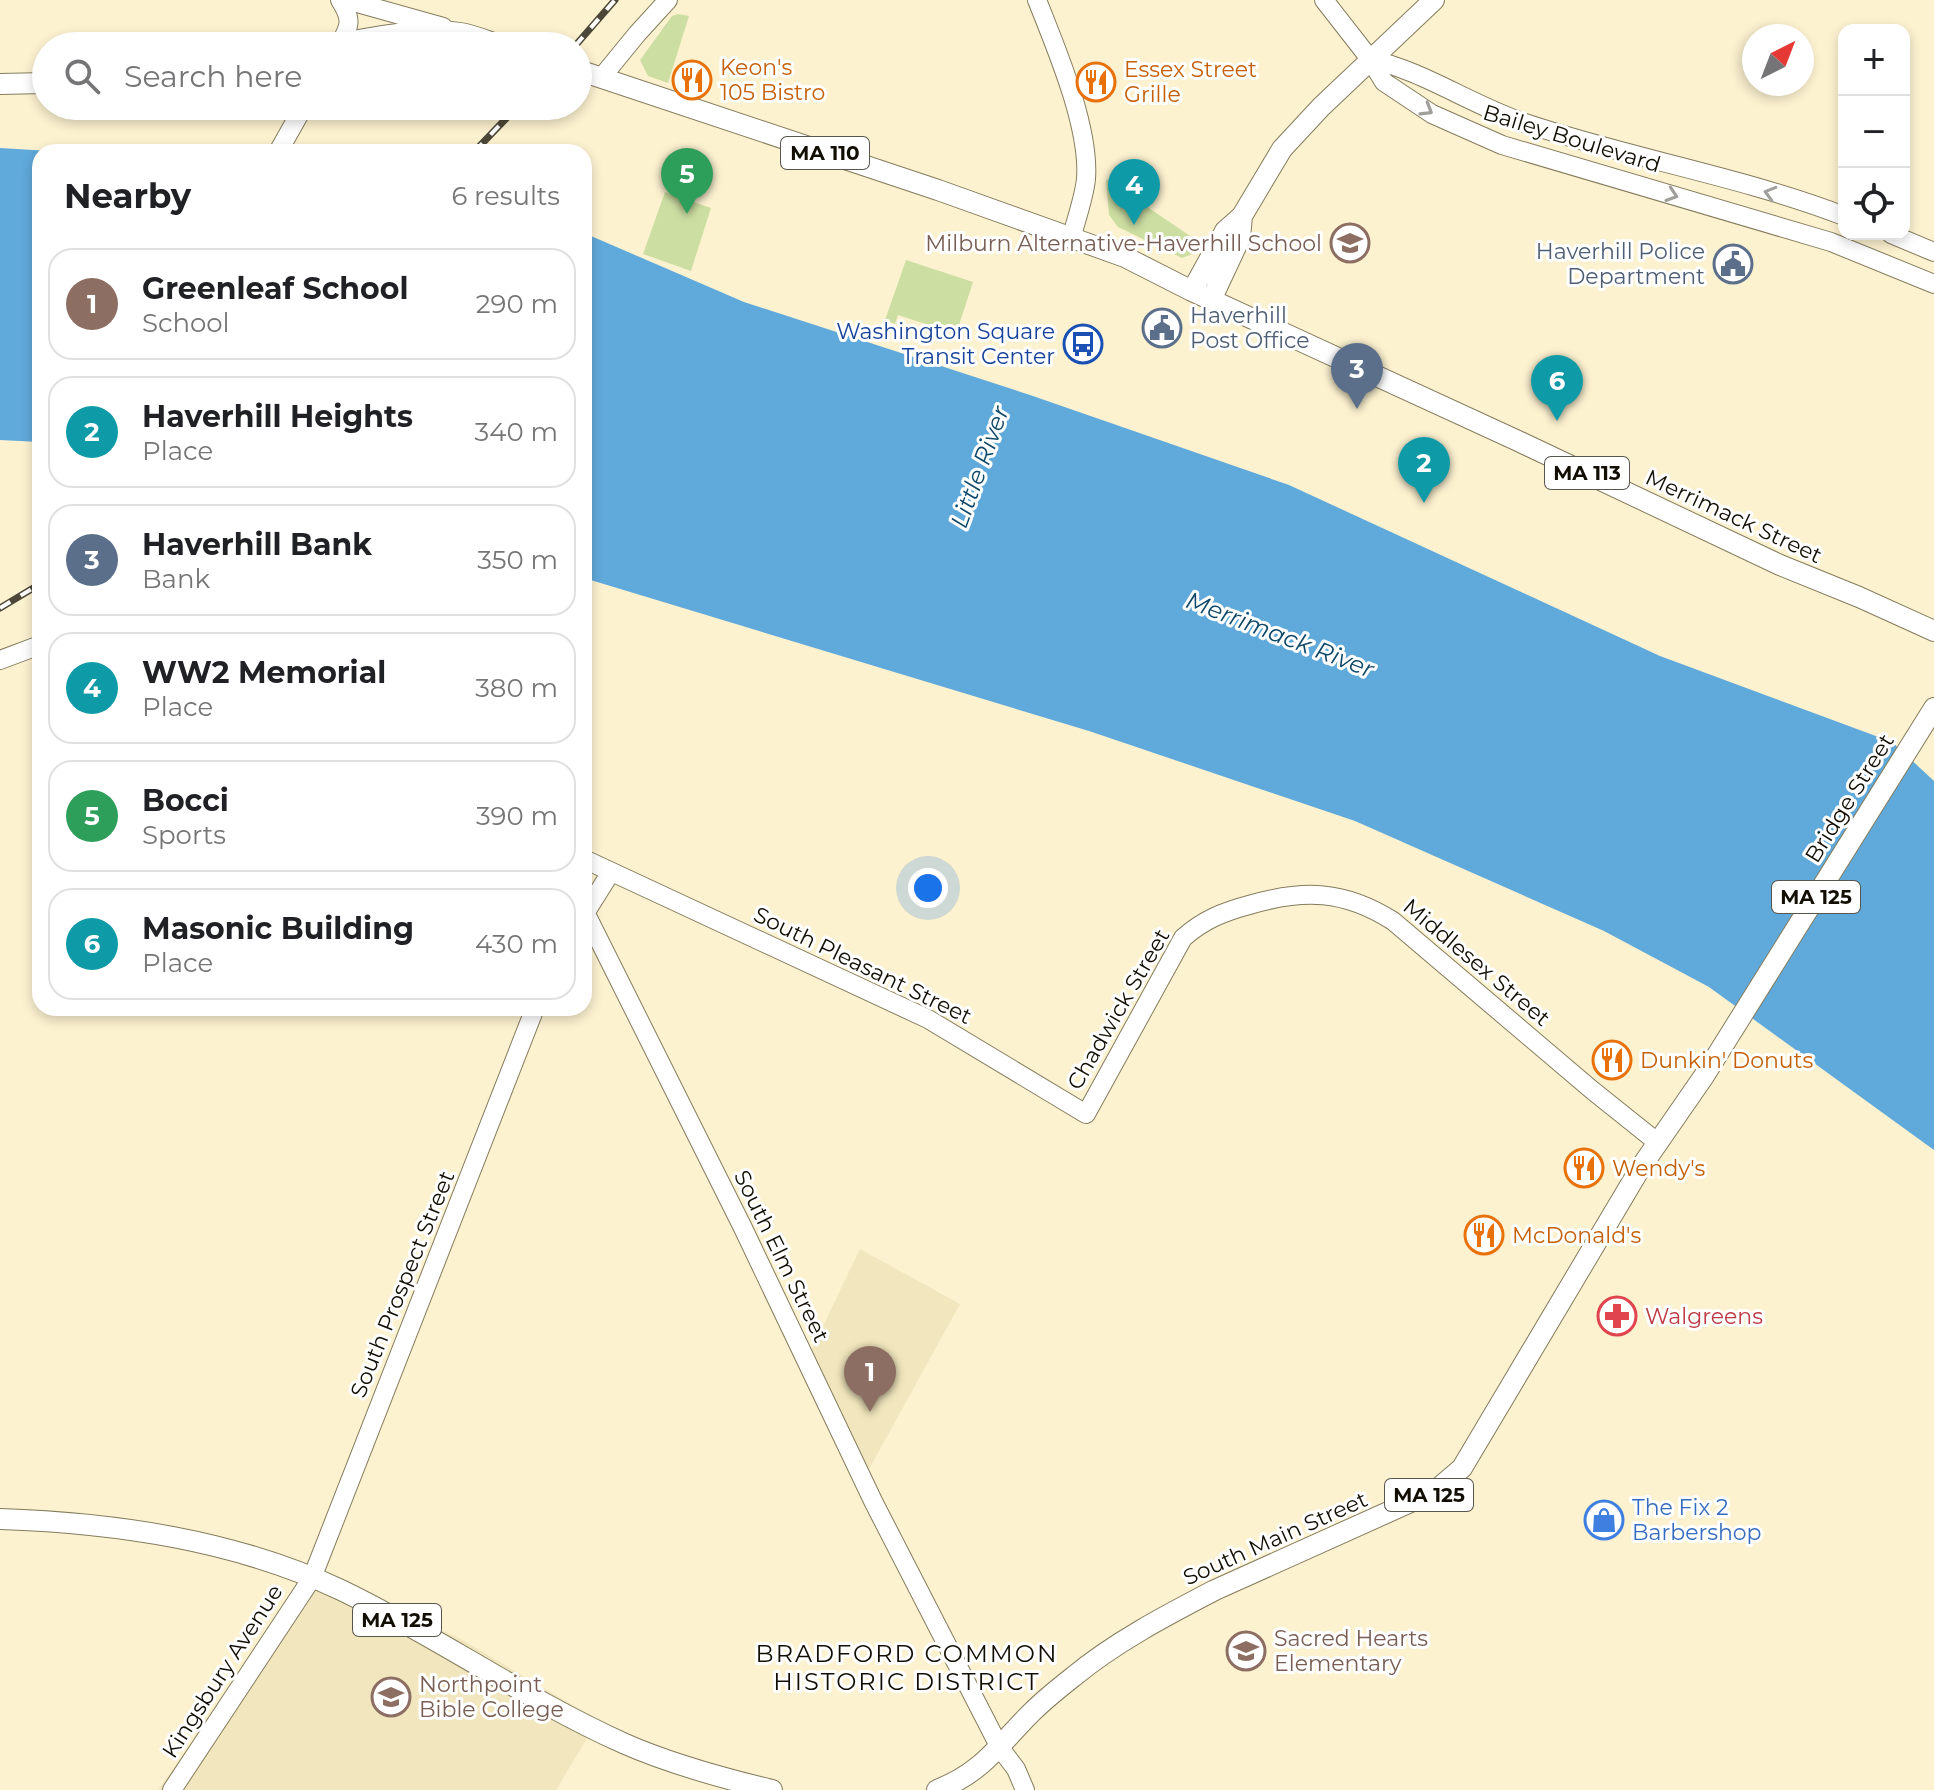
<!DOCTYPE html>
<html lang="en">
<head>
<meta charset="utf-8">
<style>
  :root { --surface:#fff; --page:#f2f2f2; --text:#202124; --muted:#757577; --line:#e0e0e0; --accent:#b45309 }
  body { margin:0; font-family:Montserrat,sans-serif; background:var(--page); color:var(--text) }
  .controls { position:absolute; right:24px; top:24px; display:grid; overflow:hidden; border-radius:16px; box-shadow:0 4px 12px #0003 }
  .controls button { width:72px; height:72px; display:grid; place-items:center; padding:0; border:0; border-bottom:2px solid var(--line); background:var(--surface); color:var(--text); font:40px sans-serif }
  .compass { position:absolute; left:1742px; top:24px; width:72px; height:72px; border-radius:50%; background:var(--surface); box-shadow:0 4px 12px #0003; rotate:42deg }
  .you { position:absolute; left:928px; top:888px; width:28px; height:28px; margin:-20px; border:6px solid #fff; border-radius:50%; background:#1a73e8; box-shadow:0 0 0 12px #1a73e833 }
  .badge { display:grid; place-items:center; width:52px; height:52px; border-radius:50%; background:var(--accent); color:#fff; font-size:26px; font-weight:700 }
  .pin { position:absolute; translate:-50% -66px; filter:drop-shadow(0 2px 4px #0008) }
  .pin::after { content:''; position:absolute; top:42px; width:28px; height:24px; background:inherit; clip-path:polygon(0 0,100% 0,50% 100%) }
  .list { margin:0; padding:0; list-style:none }
  h2 { display:flex; justify-content:space-between; align-items:center; height:104px; margin:0; padding:0 32px; font-size:34px }
  h2 small { font-size:26px; font-weight:400; color:var(--muted) }
  .list li { display:grid; grid-template-columns:52px 1fr auto; gap:24px; align-items:center; box-sizing:border-box; height:112px; margin:0 16px 16px; padding:0 16px; border:2px solid var(--line); border-radius:24px }
  .list b { display:block; font-size:30px; white-space:nowrap }
  .list p { margin:0; font-size:26px; white-space:nowrap; color:var(--muted) }
  .list em { font-size:26px; font-style:normal; color:var(--muted) }
  .icon { flex:none; width:44px; height:44px; fill:none; stroke:currentColor; stroke-width:2; stroke-linecap:round; stroke-linejoin:round }
  .map { position:relative; flex:none; width:1934px; height:1790px; overflow:hidden }
  .search { position:absolute; background:var(--surface); box-shadow:0 4px 12px #0003; left:32px; top:32px; width:560px; height:88px; display:flex; align-items:center; gap:20px; box-sizing:border-box; padding:0 28px; border-radius:44px; color:var(--muted); font-size:30px }
  .panel { position:absolute; background:var(--surface); box-shadow:0 4px 12px #0003; left:32px; top:144px; width:560px; height:872px; border-radius:24px }
  .map>svg:first-child { display:block }
  .built { fill:#f1e6bd }
  .green { fill:#cddea2 }
  .water { fill:#60a9db }
  .lines { fill:none; stroke-linecap:round; stroke-linejoin:round }
  .secondary-casing { stroke:#857c5d; stroke-width:20 }
  .primary-casing { stroke:#857c5d; stroke-width:22 }
  .secondary { stroke:#fff; stroke-width:18 }
  .primary { stroke:#fff; stroke-width:20 }
  .rail-casing { stroke:#4c4737; stroke-width:7 }
  .rail { stroke:#fff; stroke-width:4; stroke-dasharray:12; stroke-linecap:butt }
  .oneway { stroke:#a09f9b }
  .labels { text-anchor:middle; stroke-width:6; stroke-linejoin:round; paint-order:stroke }
  .shield { fill:#fff; stroke:#59564f; stroke-width:2 }
  .shield-label { font-size:20px; font-weight:bold; fill:#120e04 }
  .food-label { font-size:22px; fill:#c56008; stroke:#fff; text-anchor:start }
  .street-label { font-size:22px; fill:#120e04; stroke:#fff }
  .education-label { font-size:22px; fill:#785e54; stroke:#fff; text-anchor:start }
  .service-label { font-size:22px; fill:#4e5e75; stroke:#fff; text-anchor:end }
  .transit-label { font-size:22px; fill:#164399; stroke:#fff; text-anchor:end }
  .health-label { font-size:22px; fill:#be3a42; stroke:#fff; text-anchor:start }
  .shop-label { font-size:22px; fill:#366cbe; stroke:#fff; text-anchor:start }
  .water-label { font-size:24px; font-style:italic; fill:#0f496a; stroke:#fff }
  .neighbourhood-label { font-size:24px; letter-spacing:2px; fill:#120e04; stroke:#fff }
</style>
</head>
<body>
<div class="map">
<svg width="1934" height="1790" viewBox="0 0 1934 1790">
  <rect width="100%" height="100%" fill="#fcf2d0"/>
  <path class="built" d="M 860,1249 L 960,1304 L 868,1471 L 810,1353 Z
    M 311,1573 L 459,1638 L 598,1720 L 556,1790 L 158,1790 Z"/>
  <path class="green" d="M 678,14 L 689,16 L 668,83 L 648,76 L 640,60 L 672,16 Z
    M 1106,179 L 1199,242 L 1190,255 L 1182,258 L 1118,227 L 1109,215 Z
    M 665,192 L 711,208 L 691,271 L 643,254 Z
    M 906,260 L 973,282 L 959,325 L 947,331 L 898,315 L 895,324 L 885,320 Z"/>
  <path class="water" d="M 0,148 L 67,152 L 40,152 L 40,442 L 0,440 Z
    M 584,233 L 744,302 L 1030,395 L 1289,485 L 1660,656 L 1892,742 L 1934,781 L 1934,1150 L 1709,987 L 1604,931 L 1355,821 L 1089,731 L 584,578 Z"/>
  <g class="lines">
    <defs>
      <path id="secondary" d="M 347,0 L 443,27
        M 1037,0 C 1056,48 1090,127 1086,179 C 1084,198 1076,220 1071,239
        M 1324,0 L 1370,59 L 1384,82 L 1432,114 L 1502,145 L 1831,242 L 1934,284
        M 339,46 C 350,26 353,20 340,0
        M 1370,59 C 1423,71 1470,104 1522,122 C 1628,158 1740,176 1844,216
        M 601,78 L 637,34 L 668,0
        M 278,152 L 304,106
        M 1891,234 L 1934,252
        M 0,660 L 40,645
        M 584,859 L 928,1019 L 1086,1114 L 1183,938 C 1203,920 1223,912 1249,905 C 1304,889 1344,890 1393,921 L 1592,1090 L 1657,1142
        M 584,910 L 743,1228 L 874,1503 L 1000,1748 L 1016,1769 L 1025,1790
        M 584,915 L 611,872
        M 172,1790 L 312,1578 L 535,1008"/>
      <path id="primary" d="M 322,46 C 367,40 415,26 460,33 C 474,35 489,42 502,46
        M 578,70 L 938,190 L 1125,257 L 1192,291 L 1516,440 L 1780,565 L 1859,597 L 1934,631
        M 0,84 L 46,83
        M 1192,291 L 1225,231 L 1242,216 L 1282,149 L 1321,107 L 1434,0
        M 1211,300 L 1240,238 L 1242,216
        M 0,1519 C 116,1523 235,1540 341,1590 C 437,1636 525,1699 623,1743 C 670,1764 722,1778 772,1790
        M 937,1790 C 982,1773 999,1745 1031,1713 C 1044,1700 1059,1688 1073,1677 C 1115,1642 1167,1615 1215,1590 L 1435,1491 L 1462,1468 L 1641,1167 L 1704,1076 L 1934,708"/>
    </defs>
    <use href="#secondary" class="secondary-casing"/>
    <use href="#primary" class="primary-casing"/>
    <use href="#secondary" class="secondary"/>
    <use href="#primary" class="primary"/>
    <defs>
      <path id="rail" d="M 575,46 L 615,0
        M 474,152 L 518,106
        M 0,608 L 40,584"/>
    </defs>
    <use href="#rail" class="rail-casing"/>
    <use href="#rail" class="rail"/>
  </g>
  <defs><path id="oneway-chevron" d="M-2-3.5L2.5 0L-2 3.5" fill="none" stroke-width="1.6" stroke-linecap="round" stroke-linejoin="round" transform="scale(2)"/></defs>
  <g class="oneway">
    <use href="#oneway-chevron" transform="translate(1427 110) rotate(31)"/>
    <use href="#oneway-chevron" transform="translate(1770 193) rotate(-164)"/>
    <use href="#oneway-chevron" transform="translate(1672 195) rotate(18)"/>
  </g>
  <defs>
    <symbol id="restaurant-ring" viewBox="-11 -11 22 22"><circle r="9.5" fill="#fff" stroke="#e8710a" stroke-width="1.5"/><path d="M-5-6h1v4h1v-4h1v4h1v-4h1v5L-1.5 .5V6h-2V.5L-5-1ZM5-6V6H3V1.5H1.5Q1.5-4 5-6Z" fill="#e8710a"/></symbol>
    <symbol id="school-ring" viewBox="-11 -11 22 22"><circle r="9.5" fill="#fff" stroke="#8d6e63" stroke-width="1.5"/><path d="M0-5L7-2L0 1L-7-2ZM-4 1L0 2.5L4 1V4Q0 6-4 4Z" fill="#8d6e63"/></symbol>
    <symbol id="civic-ring" viewBox="-11 -11 22 22"><circle r="9.5" fill="#fff" stroke="#5c6f8a" stroke-width="1.5"/><path d="M-.6-6.5H3V-4.5H.6V-3L4-1V1h2V6H-6V1h2V-1L-.6-3ZM-1.2 2.5V6h2.4V2.5Z" fill="#5c6f8a"/></symbol>
    <symbol id="bus-ring" viewBox="-11 -11 22 22"><circle r="9.5" fill="#fff" stroke="#1a4fb4" stroke-width="1.5"/><path d="M-5-6H5V4H4V6H2V4H-2V6H-4V4H-5ZM-3.5-4V0h7V-4ZM-3.5 1.2v1.5H-2V1.2ZM2 1.2v1.5H3.5V1.2Z" fill="#1a4fb4"/></symbol>
    <symbol id="pharmacy-ring" viewBox="-11 -11 22 22"><circle r="9.5" fill="#fff" stroke="#e0444e" stroke-width="1.5"/><path d="M-2-6h4v4h4v4h-4v4h-4v-4h-4v-4h4Z" fill="#e0444e"/></symbol>
    <symbol id="shop-ring" viewBox="-11 -11 22 22"><circle r="9.5" fill="#fff" stroke="#3f7fe0" stroke-width="1.5"/><path d="M-5-2.5h2.3a2.7 3.5 0 0 1 5.4 0H5L5.5 6h-11ZM-1.5-2.5h3a1.5 2.3 0 0 0-3 0Z" fill="#3f7fe0"/></symbol>
    <symbol id="university-ring" viewBox="-11 -11 22 22"><circle r="9.5" fill="#fff" stroke="#8d6e63" stroke-width="1.5"/><path d="M0-5L7-2L0 1L-7-2ZM-4 1L0 2.5L4 1V4Q0 6-4 4Z" fill="#8d6e63"/></symbol>
  </defs>
  <g fill-rule="evenodd">
    <use href="#restaurant-ring" x="670" y="58" width="44" height="44"/>
    <use href="#restaurant-ring" x="1074" y="60" width="44" height="44"/>
    <use href="#school-ring" x="1328" y="221" width="44" height="44"/>
    <use href="#civic-ring" x="1711" y="242" width="44" height="44"/>
    <use href="#civic-ring" x="1140" y="306" width="44" height="44"/>
    <use href="#bus-ring" x="1061" y="322" width="44" height="44"/>
    <use href="#restaurant-ring" x="1590" y="1038" width="44" height="44"/>
    <use href="#restaurant-ring" x="1562" y="1146" width="44" height="44"/>
    <use href="#restaurant-ring" x="1462" y="1213" width="44" height="44"/>
    <use href="#pharmacy-ring" x="1595" y="1294" width="44" height="44"/>
    <use href="#shop-ring" x="1582" y="1498" width="44" height="44"/>
    <use href="#school-ring" x="1224" y="1629" width="44" height="44"/>
    <use href="#university-ring" x="369" y="1675" width="44" height="44"/>
  </g>
  <g class="labels">
    <g class="shield">
      <rect x="781" y="137" width="88" height="32" rx="6"/>
      <rect x="1545" y="457" width="84" height="32" rx="6"/>
      <rect x="1772" y="881" width="88" height="32" rx="6"/>
      <rect x="1385" y="1479" width="88" height="32" rx="6"/>
      <rect x="353" y="1604" width="88" height="32" rx="6"/>
    </g>
    <g class="shield-label">
      <text x="825" y="160">MA 110</text>
      <text x="1587" y="480">MA 113</text>
      <text x="1816" y="904">MA 125</text>
      <text x="1429" y="1502">MA 125</text>
      <text x="397" y="1627">MA 125</text>
    </g>
    <g class="food-label">
      <text x="720" y="75">Keon's<tspan x="720" dy="25">105 Bistro</tspan></text>
      <text x="1124" y="77">Essex Street<tspan x="1124" dy="25">Grille</tspan></text>
      <text x="1640" y="1068">Dunkin' Donuts</text>
      <text x="1612" y="1176">Wendy's</text>
      <text x="1512" y="1243">McDonald's</text>
    </g>
    <g class="street-label">
      <text transform="translate(1572 138) rotate(17)" y="8">Bailey Boulevard</text>
      <text transform="translate(1734 516) rotate(25)" y="8">Merrimack Street</text>
      <text transform="translate(1849 798) rotate(-58)" y="8">Bridge Street</text>
      <text transform="translate(1477 962) rotate(40)" y="8">Middlesex Street</text>
      <text transform="translate(863 965) rotate(26)" y="8">South Pleasant Street</text>
      <text transform="translate(1118 1009) rotate(-60)" y="8">Chadwick Street</text>
      <text transform="translate(782 1256) rotate(64)" y="8">South Elm Street</text>
      <text transform="translate(402 1284) rotate(-68)" y="8">South Prospect Street</text>
      <text transform="translate(1275 1538) rotate(-24)" y="8">South Main Street</text>
      <text transform="translate(222 1671) rotate(-57)" y="8">Kingsbury Avenue</text>
    </g>
    <g class="education-label">
      <text x="1322" y="251" text-anchor="end">Milburn Alternative-Haverhill School</text>
      <text x="1274" y="1646">Sacred Hearts<tspan x="1274" dy="25">Elementary</tspan></text>
      <text x="419" y="1692">Northpoint<tspan x="419" dy="25">Bible College</tspan></text>
    </g>
    <g class="service-label">
      <text x="1705" y="259">Haverhill Police<tspan x="1705" dy="25">Department</tspan></text>
      <text x="1190" y="323" text-anchor="start">Haverhill<tspan x="1190" dy="25">Post Office</tspan></text>
    </g>
    <g class="transit-label">
      <text x="1055" y="339">Washington Square<tspan x="1055" dy="25">Transit Center</tspan></text>
    </g>
    <g class="health-label">
      <text x="1645" y="1324">Walgreens</text>
    </g>
    <g class="shop-label">
      <text x="1632" y="1515">The Fix 2<tspan x="1632" dy="25">Barbershop</tspan></text>
    </g>
    <g class="water-label">
      <text transform="translate(980 467) rotate(-70)" y="8">Little River</text>
      <text transform="translate(1280 635) rotate(21)" y="8">Merrimack River</text>
    </g>
    <g class="neighbourhood-label">
      <text x="907" y="1662">BRADFORD COMMON<tspan x="907" dy="28">HISTORIC DISTRICT</tspan></text>
    </g>
  </g>
</svg>
<div class="controls">
<button>+</button>
<button>−</button>
<button><svg class="icon" aria-label="locate" viewBox="0 0 24 24"><circle cx="12" cy="12" r="6"/><path d="M12 2v4M12 18v4M2 12h4M18 12h4"/></svg></button>
</div>
<svg class="compass" viewBox="-18 -18 36 36"><path d="M0-13l5 13h-10z" fill="#e53935"/><path d="M0 13l5-13h-10z" fill="#757577"/></svg>
<div class="you"></div>
<div class="pin badge" style="left:870px;top:1412px;background:#8d6e63">1</div>
<div class="pin badge" style="left:1424px;top:503px;background:#0f9aa8">2</div>
<div class="pin badge" style="left:1357px;top:409px;background:#5c6f8a">3</div>
<div class="pin badge" style="left:1134px;top:225px;background:#0f9aa8">4</div>
<div class="pin badge" style="left:687px;top:214px;background:#2e9e5b">5</div>
<div class="pin badge" style="left:1557px;top:421px;background:#0f9aa8">6</div>
<div class="search"><svg class="icon" aria-label="search" viewBox="0 0 24 24"><circle cx="10" cy="10" r="6"/><path d="M15 15l6 6"/></svg>Search here</div>
<section class="panel">
<h2>Nearby<small>6 results</small></h2>
<ul class="list">
<li><span class="badge" style="background:#8d6e63">1</span><div><b>Greenleaf School</b><p>School</p></div><em>290 m</em></li>
<li><span class="badge" style="background:#0f9aa8">2</span><div><b>Haverhill Heights</b><p>Place</p></div><em>340 m</em></li>
<li><span class="badge" style="background:#5c6f8a">3</span><div><b>Haverhill Bank</b><p>Bank</p></div><em>350 m</em></li>
<li><span class="badge" style="background:#0f9aa8">4</span><div><b>WW2 Memorial</b><p>Place</p></div><em>380 m</em></li>
<li><span class="badge" style="background:#2e9e5b">5</span><div><b>Bocci</b><p>Sports</p></div><em>390 m</em></li>
<li><span class="badge" style="background:#0f9aa8">6</span><div><b>Masonic Building</b><p>Place</p></div><em>430 m</em></li>
</ul>
</section>
</div>
</body>
</html>
